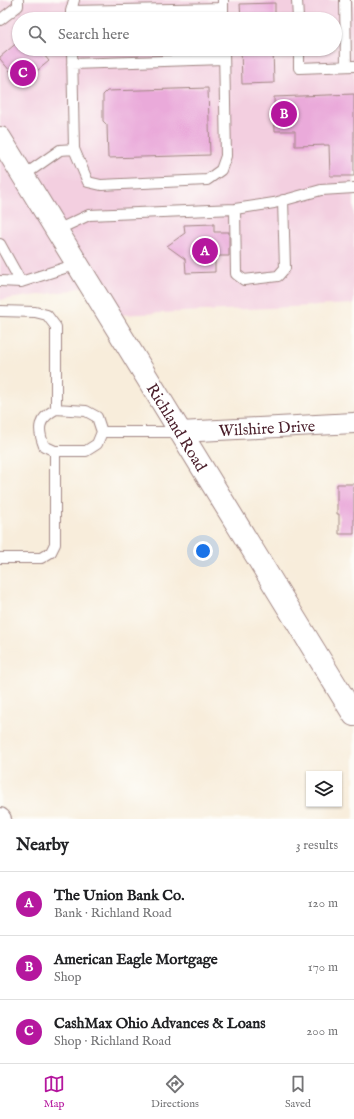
<!DOCTYPE html>
<html lang="en">
<head>
<meta charset="utf-8">
<style>
  :root { --surface:#fff; --page:#f2f2f2; --text:#202124; --muted:#757577; --line:#e0e0e0; --accent:#b5179e }
  body { margin:0; font-family:"IM FELL English",serif; background:var(--page); color:var(--text) }
  .controls { position:absolute; right:12px; bottom:12px; display:grid; overflow:hidden; border-radius:0px; box-shadow:0 1px 3px #0004 }
  .controls button { width:36px; height:36px; display:grid; place-items:center; padding:0; border:0; border-bottom:1px solid var(--line); background:var(--surface); color:var(--text); font:20px sans-serif }
  .you { position:absolute; left:203px; top:551px; width:14px; height:14px; margin:-10px; border:3px solid #fff; border-radius:50%; background:#1a73e8; box-shadow:0 0 0 6px #1a73e833 }
  .badge { display:grid; place-items:center; width:26px; height:26px; border-radius:50%; background:var(--accent); color:#fff; font-size:13px; font-weight:700 }
  .pin { position:absolute; translate:-50% -50%; border:2px solid #fff; box-shadow:0 1px 4px #0006 }
  .list { margin:0; padding:0; list-style:none }
  h2 { display:flex; justify-content:space-between; align-items:center; height:52px; margin:0; padding:0 16px; font-size:17px }
  h2 small { font-size:13px; font-weight:400; color:var(--muted) }
  .list li { display:grid; grid-template-columns:26px 1fr auto; gap:12px; align-items:center; box-sizing:border-box; height:64px; padding:0 16px; border-top:1px solid var(--line) }
  .list b { display:block; font-size:15px; white-space:nowrap }
  .list p { margin:0; font-size:13px; white-space:nowrap; color:var(--muted) }
  .list em { font-size:13px; font-style:normal; color:var(--muted) }
  .icon { flex:none; width:22px; height:22px; fill:none; stroke:currentColor; stroke-width:2; stroke-linecap:round; stroke-linejoin:round }
  .map { position:relative; flex:none; width:354px; height:819px; overflow:hidden }
  .search { position:absolute; background:var(--surface); box-shadow:0 1px 3px #0004; left:12px; right:12px; top:12px; height:44px; display:flex; align-items:center; gap:10px; box-sizing:border-box; padding:0 14px; border-radius:22px; color:var(--muted); font-size:15px }
  .sheet { height:244px; background:var(--surface) }
  nav { display:flex; justify-content:space-around; align-items:center; box-sizing:border-box; height:56px; border-top:1px solid var(--line); background:var(--surface); font-size:11px; color:var(--muted) }
  nav a { display:grid; justify-items:center; gap:2px }
  nav .on { color:var(--accent) }
  .map>svg:first-child { display:block }
  .built { fill:#f3cfe0; fill-rule:evenodd }
  .building { fill:#eaaada }
  .lines { fill:none; stroke-linecap:round; stroke-linejoin:round }
  .service-casing { stroke:#a18683; stroke-width:12 }
  .minor-casing { stroke:#a18683; stroke-width:22 }
  .secondary-casing { stroke:#a18683; stroke-width:24 }
  .service { stroke:#fff; stroke-width:10 }
  .minor { stroke:#fff; stroke-width:20 }
  .secondary { stroke:#fff; stroke-width:22 }
  .labels { text-anchor:middle; stroke-width:3; stroke-linejoin:round; paint-order:stroke }
  .street-label { font-size:16px; fill:#4a1f2b; stroke:#fdfcf7 }
</style>
</head>
<body>
<div class="map">
<svg width="354" height="819" viewBox="0 0 354 819">
  <rect width="100%" height="100%" fill="#fdfcf7"/>
  <filter id="ink" filterUnits="userSpaceOnUse"><feTurbulence type="fractalNoise" baseFrequency=".025" numOctaves="2"/><feDisplacementMap in="SourceGraphic" scale="8" xChannelSelector="R" yChannelSelector="G"/><feConvolveMatrix kernelMatrix="1 2 1 2 8 2 1 2 1" color-interpolation-filters="sRGB"/></filter>
  <filter id="wash" filterUnits="userSpaceOnUse"><feTurbulence type="fractalNoise" baseFrequency=".012" numOctaves="4" result="noise"/><feDisplacementMap in="SourceGraphic" scale="16" xChannelSelector="R" yChannelSelector="G"/><feGaussianBlur stdDeviation="0.9" result="paint"/><feColorMatrix in="noise" values="0 0 0 0 0 0 0 0 0 0 0 0 0 0 0 0 0 1.4 0 .05"/><feComposite in="paint" operator="in"/></filter>
  <g filter="url(#wash)">
    <rect width="100%" height="100%" fill="#f8eddb"/>
    <path class="built" d="M 0,0 L 354,0 L 354,304 L 119,315 L 98,282 L 69,291 L 0,300 ZM 19,19 L 335,19 L 335,49 L 19,49 Z"/>
    <g id="blocks">
      <path class="building" d="M 275,3 L 275,19 L 241,19 L 240,4 Z
        M 19,41 L 19,49 L 39,49 L 49,61 L 21,84 L 0,59 L 0,57 Z
        M 241,49 L 273,49 L 274,83 L 242,84 Z
        M 208,88 L 210,155 L 108,158 L 107,125 L 103,121 L 103,95 L 107,91 Z
        M 354,94 L 354,176 L 330,176 L 329,145 L 295,146 L 295,131 L 275,131 L 274,97 Z
        M 214,224 L 214,232 L 229,232 L 229,256 L 215,256 L 215,272 L 186,273 L 185,259 L 167,246 L 185,233 L 184,225 Z
        M 337,484 L 354,484 L 354,534 L 339,534 L 339,514 L 337,514 Z"/>
    </g>
  </g>
  <g filter="url(#ink)">
    <use href="#blocks" fill-opacity="0" stroke="#a18683" stroke-width="1"/>
    <g class="lines">
      <defs>
        <path id="service" d="M 223,0 L 223,19
          M 297,0 L 298,19
          M 345,0 L 346,66
          M 71,11 L 223,8
          M 71,19 L 71,11 L 74,0
          M 0,20 L 18,6 L 18,0
          M 72,49 L 74,149 L 88,182 L 101,185 L 207,180 L 221,170 L 226,156 L 224,49
          M 299,49 L 299,68 L 354,66
          M 72,64 L 224,59
          M 23,176 L 60,150 L 74,149
          M 235,209 L 236,274 L 244,280 L 278,276 L 285,268 L 283,200
          M 57,230 L 89,215 L 235,209 L 274,203 L 321,190 L 354,188
          M 0,244 L 21,282
          M 0,281 L 21,282 L 77,264
          M 0,311 L 35,312 L 47,315 L 56,327 L 56,409
          M 56,409 L 86,411 L 97,417 L 102,432 L 97,444 L 86,451 L 55,451 L 44,446 C 37,428 38,419 56,409 Z
          M 102,432 L 180,432
          M 0,558 L 41,558 L 51,552 L 55,544 L 55,451"/>
        <g id="minor">
          <path id="s1" d="M 180,432 L 354,423"/>
          <path d="M 0,818 L 1,819"/>
        </g>
        <g id="secondary">
          <path id="s2" d="M 0,138 L 354,715"/>
        </g>
      </defs>
      <use href="#service" class="service-casing"/>
      <use href="#minor" class="minor-casing"/>
      <use href="#secondary" class="secondary-casing"/>
      <use href="#service" class="service"/>
      <use href="#minor" class="minor"/>
      <use href="#secondary" class="secondary"/>
    </g>
  </g>
  <g class="labels">
    <g class="street-label">
      <text dy="6" stroke="none"><textPath href="#s2" startOffset="339">Richland Road</textPath></text>
      <text dy="6" stroke="none"><textPath href="#s1" startOffset="87">Wilshire Drive</textPath></text>
    </g>
  </g>
</svg>
<div class="controls">
<button><svg class="icon" aria-label="layers" viewBox="0 0 24 24"><path d="M12 4l9 5-9 5-9-5zM3 14l9 5 9-5"/></svg></button>
</div>
<div class="you"></div>
<div class="pin badge" style="left:205px;top:251px">A</div>
<div class="pin badge" style="left:284px;top:114px">B</div>
<div class="pin badge" style="left:23px;top:73px">C</div>
<div class="search"><svg class="icon" aria-label="search" viewBox="0 0 24 24"><circle cx="10" cy="10" r="6"/><path d="M15 15l6 6"/></svg>Search here</div>
</div>
<section class="sheet">
<h2>Nearby<small>3 results</small></h2>
<ul class="list">
<li><span class="badge">A</span><div><b>The Union Bank Co.</b><p>Bank · Richland Road</p></div><em>120 m</em></li>
<li><span class="badge">B</span><div><b>American Eagle Mortgage</b><p>Shop</p></div><em>170 m</em></li>
<li><span class="badge">C</span><div><b>CashMax Ohio Advances &amp; Loans</b><p>Shop · Richland Road</p></div><em>200 m</em></li>
</ul>
</section>
<nav>
<a class="on"><svg class="icon" aria-label="map" viewBox="0 0 24 24"><path d="M3 6l6-2 6 2 6-2v14l-6 2-6-2-6 2zM9 4v14M15 6v14"/></svg>Map</a>
<a><svg class="icon" aria-label="directions" viewBox="0 0 24 24"><path d="M12 3l9 9-9 9-9-9zM9 14v-3h6M13 9l2 2-2 2"/></svg>Directions</a>
<a><svg class="icon" aria-label="saved" viewBox="0 0 24 24"><path d="M7 4h10v16l-5-4-5 4z"/></svg>Saved</a>
</nav>
</body>
</html>
